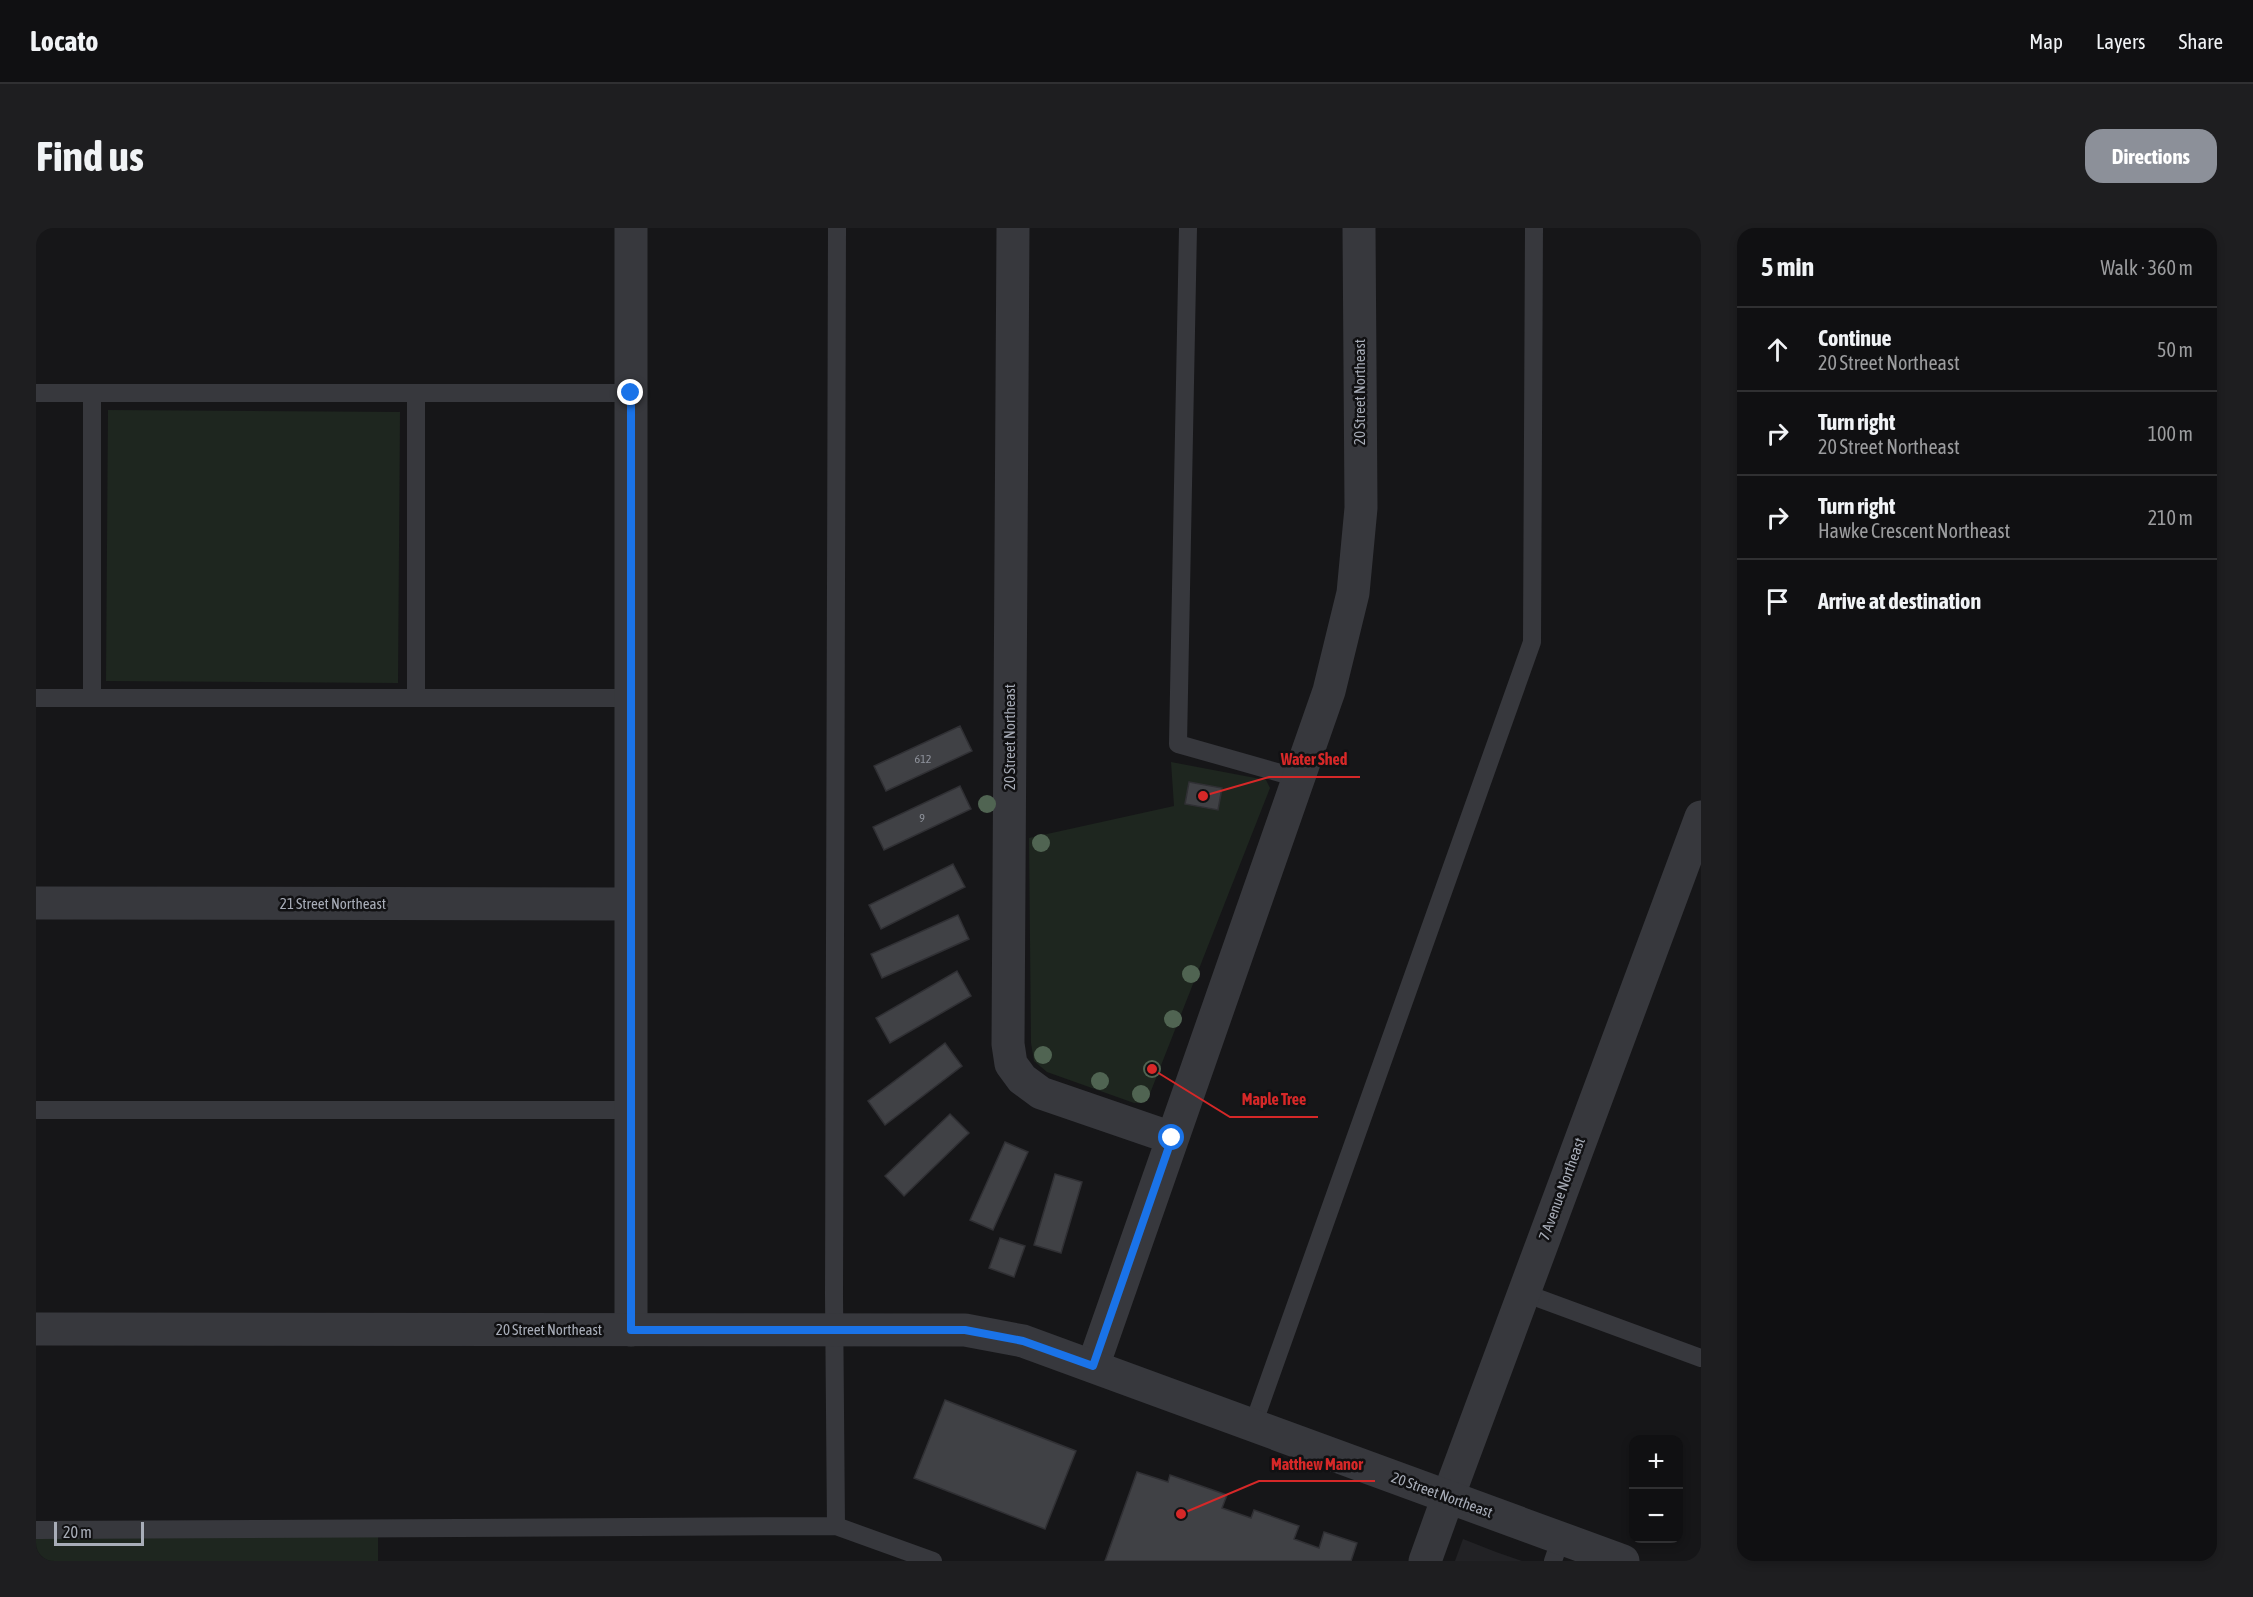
<!DOCTYPE html>
<html lang="en">
<head>
<meta charset="utf-8">
<style>
  :root { --surface:#101012; --page:#1e1e20; --text:#f1f3f6; --muted:#9c9d9f; --line:#303032; --accent:#8c9099 }
  body { margin:0; font-family:"Asap Condensed",sans-serif; background:var(--page); color:var(--text) }
  .controls { position:absolute; right:18px; bottom:18px; display:grid; overflow:hidden; border-radius:12px; box-shadow:0 3px 9px #0003 }
  .controls button { width:54px; height:54px; display:grid; place-items:center; padding:0; border:0; border-bottom:2px solid var(--line); background:var(--surface); color:var(--text); font:30px sans-serif }
  .scale { position:absolute; left:18px; bottom:15px; width:90px; box-sizing:border-box; padding-left:6px; border:3px solid #a8adb8; border-top:0; font-size:16px; line-height:21px; white-space:nowrap; color:#a8adb8; -webkit-text-stroke:4px #111113; paint-order:stroke }
  .stop { position:absolute; width:18px; height:18px; margin:-14px; border:4px solid #1a73e8; border-radius:50%; background:#fff }
  .stop.end { background:#1a73e8; border-color:#fff; box-shadow:0 2px 6px #0008 }
  .list { margin:0; padding:0; list-style:none }
  h2 { display:flex; justify-content:space-between; align-items:center; height:78px; margin:0; padding:0 24px; font-size:26px }
  h2 small { font-size:20px; font-weight:400; color:var(--muted) }
  .list li { display:grid; grid-template-columns:39px 1fr auto; gap:18px; align-items:center; box-sizing:border-box; height:84px; padding:0 24px; border-top:2px solid var(--line) }
  .list b { display:block; font-size:22px; white-space:nowrap }
  .list p { margin:0; font-size:20px; white-space:nowrap; color:var(--muted) }
  .list em { font-size:20px; font-style:normal; color:var(--muted) }
  .icon { flex:none; width:33px; height:33px; fill:none; stroke:currentColor; stroke-width:2; stroke-linecap:round; stroke-linejoin:round }
  .map { position:relative; flex:none; width:1665px; height:1333px; overflow:hidden; border-radius:18px }
  header { display:flex; align-items:center; gap:36px; box-sizing:border-box; height:84px; padding:0 30px; background:var(--surface); border-bottom:2px solid var(--line) }
  header strong { font-size:28px }
  nav { display:flex; gap:33px; margin-inline-start:auto; font-size:21px }
  .intro { display:flex; align-items:center; justify-content:space-between; box-sizing:border-box; height:144px; padding:0 36px }
  h1 { margin:0; font-size:42px }
  .button { padding:15px 27px; border-radius:18px; background:var(--accent); color:#fff; font-size:21px; font-weight:700 }
  main { display:flex; gap:36px; padding:0 36px }
  aside { flex:1; background:var(--surface); border-radius:18px; box-shadow:0 3px 9px #0003 }
  .map>svg:first-child { display:block }
  .built { fill:#222225 }
  .green { fill:#1e261f }
  .building { fill:#404145; stroke:#303034; stroke-width:1.5 }
  .lines { fill:none; stroke-linecap:round; stroke-linejoin:round }
  .service { stroke:#37383d; stroke-width:18 }
  .minor { stroke:#37383d; stroke-width:33 }
  .tertiary { stroke:#37383d; stroke-width:33 }
  .tree { fill:#506452 }
  .route { stroke:#1a73e8; stroke-width:8 }
  .labels { text-anchor:middle; stroke-width:5; stroke-linejoin:round; paint-order:stroke }
  .number-label { font-size:12px; fill:#8e929b }
  .street-label { font-size:15px; fill:#a8adb8; stroke:#111113 }
  .leader { fill:none; stroke:#d62828; stroke-width:2 }
  .callout-dot { fill:#d62828; stroke:#111113; stroke-width:2 }
  .callout-label { font-size:16px; text-anchor:middle; font-weight:bold; fill:#d62828; stroke:#111113; stroke-width:5; stroke-linejoin:round; paint-order:stroke }
</style>
</head>
<body>
<header>
<strong>Locato</strong>
<nav><a>Map</a><a>Layers</a><a>Share</a></nav>
</header>
<div class="intro"><h1>Find us</h1><a class="button">Directions</a></div>
<main>
<div class="map">
<svg width="1665" height="1333" viewBox="0 0 1665 1333">
  <rect width="100%" height="100%" fill="#161618"/>
  <path class="built" d="M 1427,1311 L 1460,1324 L 1486,1333 L 1419,1333 Z"/>
  <path class="green" d="M 72,182 L 364,184 L 362,455 L 70,453 Z
    M 1135,534 L 1230,552 L 1234,560 L 1113,868 L 1107,874 L 1098,875 L 1011,844 L 998,833 L 995,815 L 993,610 L 1138,578 Z
    M 342,1308 L 342,1333 L 0,1333 L 0,1310 Z"/>
  <path class="building" d="M 924,498 L 936,523 L 850,563 L 838,538 Z
    M 1153,554 L 1186,560 L 1182,582 L 1149,576 Z
    M 924,558 L 935,581 L 848,622 L 837,599 Z
    M 917,636 L 929,659 L 845,701 L 833,677 Z
    M 922,687 L 933,711 L 846,750 L 835,726 Z
    M 921,743 L 935,768 L 854,815 L 840,790 Z
    M 909,815 L 926,838 L 849,897 L 832,873 Z
    M 914,886 L 933,905 L 868,968 L 849,948 Z
    M 969,914 L 992,924 L 957,1002 L 934,992 Z
    M 1019,946 L 1046,954 L 1025,1025 L 998,1017 Z
    M 964,1010 L 989,1018 L 978,1049 L 953,1040 Z
    M 909,1172 L 1040,1223 L 1009,1301 L 878,1250 Z
    M 1101,1244 L 1132,1254 L 1134,1247 L 1191,1267 L 1186,1280 L 1215,1290 L 1218,1282 L 1263,1298 L 1258,1311 L 1283,1320 L 1288,1304 L 1321,1315 L 1315,1333 L 1069,1333 Z"/>
  <g class="lines">
    <path class="service" d="M 1152,0 L 1142,516 L 1262,550
      M 0,165 L 595,165
      M 56,165 L 56,470
      M 380,165 L 380,470
      M 0,470 L 596,470
      M 0,882 L 595,882
      M 1488,1065 L 1665,1130
      M 1217,1197 L 1496,414 L 1498,0
      M 800,1298 L 798,1067 L 801,0
      M 0,1302 L 800,1298 L 897,1333
      M 1517,1333 L 1525,1310"/>
    <path class="minor" d="M 595,0 L 595,1102
      M 977,0 L 972,816 L 975,836 L 986,851 L 1005,865 L 1136,910
      M 0,675 L 594,676
      M 1057,1138 L 1293,463 L 1317,365 L 1325,280 L 1323,0
      M 1412,1269 L 1665,589"/>
    <path class="tertiary" d="M 0,1101 L 929,1102 L 987,1113 L 1587,1333
      M 1389,1333 L 1412,1269"/>
  </g>
  <g class="tree">
    <circle cx="951" cy="576" r="9"/>
    <circle cx="1005" cy="615" r="9"/>
    <circle cx="1155" cy="746" r="9"/>
    <circle cx="1137" cy="791" r="9"/>
    <circle cx="1007" cy="827" r="9"/>
    <circle cx="1116" cy="841" r="9"/>
    <circle cx="1064" cy="853" r="9"/>
    <circle cx="1105" cy="866" r="9"/>
  </g>
  <g class="lines">
    <path class="route" d="M 595,165 L 595,1102 L 929,1102 L 987,1113 L 1057,1138 L 1136,910"/>
  </g>
  <g class="labels">
    <g class="number-label">
      <text x="887" y="535">612</text>
      <text x="886" y="594">9</text>
    </g>
    <g class="street-label">
      <text transform="translate(1324 164) rotate(-90)" y="5">20 Street Northeast</text>
      <text transform="translate(974 509) rotate(-90)" y="5">20 Street Northeast</text>
      <text x="297" y="681">21 Street Northeast</text>
      <text transform="translate(1526 961) rotate(-70)" y="5">7 Avenue Northeast</text>
      <text x="513" y="1107">20 Street Northeast</text>
      <text transform="translate(1406 1267) rotate(20)" y="5">20 Street Northeast</text>
    </g>
  </g>
  <path class="leader" d="M1167 568L1233 549H1324M1116 841L1194 889H1282M1145 1286L1223 1253H1339"/>
  <g class="callout-dot">
    <circle cx="1167" cy="568" r="6"/>
    <circle cx="1116" cy="841" r="6"/>
    <circle cx="1145" cy="1286" r="6"/>
  </g>
  <g class="callout-label">
    <text x="1278" y="537">Water Shed</text>
    <text x="1238" y="877">Maple Tree</text>
    <text x="1281" y="1242">Matthew Manor</text>
  </g>
</svg>
<div class="controls">
<button>+</button>
<button>−</button>
</div>
<div class="scale">20 m</div>
<div class="stop" style="left:1136px;top:910px"></div>
<div class="stop end" style="left:595px;top:165px"></div>
</div>
<aside>
<h2>5 min<small>Walk · 360 m</small></h2>
<ul class="list">
<li><svg class="icon" aria-label="ahead" viewBox="0 0 24 24"><path d="M12 20V5M6 11l6-6 6 6"/></svg><div><b>Continue</b><p>20 Street Northeast</p></div><em>50 m</em></li>
<li><svg class="icon" aria-label="right" viewBox="0 0 24 24"><path d="M7 20v-9h11M14 6l5 5-5 5"/></svg><div><b>Turn right</b><p>20 Street Northeast</p></div><em>100 m</em></li>
<li><svg class="icon" aria-label="right" viewBox="0 0 24 24"><path d="M7 20v-9h11M14 6l5 5-5 5"/></svg><div><b>Turn right</b><p>Hawke Crescent Northeast</p></div><em>210 m</em></li>
<li><svg class="icon" aria-label="arrive" viewBox="0 0 24 24"><path d="M6 21V4h12l-3 4 3 4H6"/></svg><div><b>Arrive at destination</b></div></li>
</ul>
</aside>
</main>
</body>
</html>
